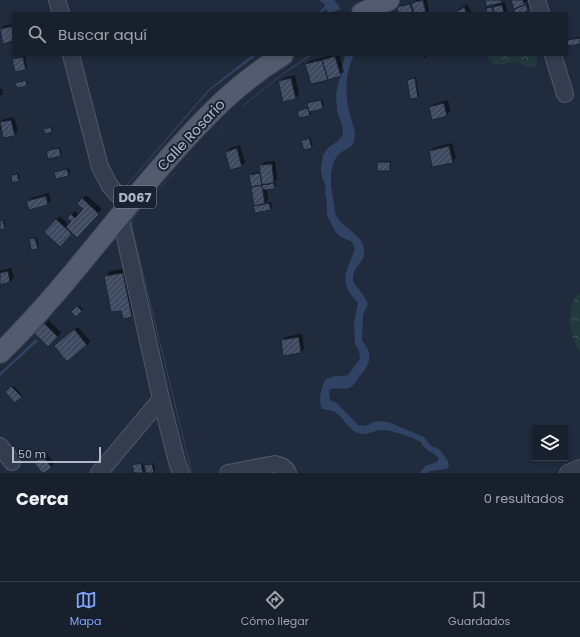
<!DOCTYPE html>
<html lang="es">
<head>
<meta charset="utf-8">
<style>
  :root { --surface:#18202e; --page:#252d3a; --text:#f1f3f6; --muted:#9fa3aa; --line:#363e4a; --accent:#7fa8ff }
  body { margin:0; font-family:Poppins,sans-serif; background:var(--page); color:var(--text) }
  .controls { position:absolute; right:12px; bottom:12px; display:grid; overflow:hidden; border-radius:0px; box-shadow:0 2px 6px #0003 }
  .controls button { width:36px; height:36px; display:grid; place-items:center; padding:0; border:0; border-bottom:1px solid var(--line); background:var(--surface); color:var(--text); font:20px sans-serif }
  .scale { position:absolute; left:12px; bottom:10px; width:89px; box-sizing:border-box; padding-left:4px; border:2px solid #b0b8c9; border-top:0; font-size:11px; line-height:14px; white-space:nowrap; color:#b0b8c9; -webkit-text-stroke:3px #1a2232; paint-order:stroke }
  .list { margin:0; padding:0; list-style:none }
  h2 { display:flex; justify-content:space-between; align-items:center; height:52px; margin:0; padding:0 16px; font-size:17px }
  h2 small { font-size:13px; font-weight:400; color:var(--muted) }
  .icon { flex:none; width:22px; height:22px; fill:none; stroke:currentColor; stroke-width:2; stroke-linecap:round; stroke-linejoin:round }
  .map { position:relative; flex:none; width:580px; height:473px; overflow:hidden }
  .search { position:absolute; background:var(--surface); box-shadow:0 2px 6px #0003; left:12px; right:12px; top:12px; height:44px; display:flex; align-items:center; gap:10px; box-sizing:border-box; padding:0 14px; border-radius:0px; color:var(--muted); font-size:15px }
  .sheet { height:108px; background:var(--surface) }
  nav { display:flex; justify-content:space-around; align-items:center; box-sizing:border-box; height:56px; border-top:1px solid var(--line); background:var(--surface); font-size:11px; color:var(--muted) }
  nav a { display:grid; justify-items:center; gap:2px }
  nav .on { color:var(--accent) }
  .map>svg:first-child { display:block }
  .forest { fill:url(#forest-crowns) }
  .water { fill:#314364 }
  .shadow { fill:#0007 }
  .building { fill:url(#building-hatch); stroke:#1c2434 }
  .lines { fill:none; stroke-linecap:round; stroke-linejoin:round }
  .minor-casing { stroke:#505868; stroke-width:18 }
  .major-casing { stroke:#3e4656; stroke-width:22 }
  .minor { stroke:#343d4d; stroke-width:16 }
  .major { stroke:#525c6e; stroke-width:20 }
  .labels { text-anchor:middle; stroke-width:4; stroke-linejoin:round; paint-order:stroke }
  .shield { fill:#1a2232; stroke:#838b9c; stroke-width:1 }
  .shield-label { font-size:13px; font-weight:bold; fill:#b0b8c9 }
  .street-label { font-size:14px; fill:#b0b8c9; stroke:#1a2232 }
</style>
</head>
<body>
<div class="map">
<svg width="580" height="473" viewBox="0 0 580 473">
  <defs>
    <pattern id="forest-crowns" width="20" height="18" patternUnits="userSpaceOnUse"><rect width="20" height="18" fill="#22393e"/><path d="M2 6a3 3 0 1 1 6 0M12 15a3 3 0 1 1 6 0" fill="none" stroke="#405459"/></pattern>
    <pattern id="building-hatch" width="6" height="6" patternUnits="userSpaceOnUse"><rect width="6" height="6" fill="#3f4a60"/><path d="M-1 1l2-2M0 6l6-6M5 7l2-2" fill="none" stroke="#586275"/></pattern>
  </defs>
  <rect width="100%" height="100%" fill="#202b3d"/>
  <path class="forest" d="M 487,55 L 537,55 L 537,64 L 533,67 C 527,67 523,64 518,63 C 505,60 494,72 487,55 Z
    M 580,292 L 580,353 C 569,335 564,308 580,292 Z"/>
  <path class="water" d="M 318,0 L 334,0 L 341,9 L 329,13 L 326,9 L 321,13 L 318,13 L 325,6 L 323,3 Z
    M 252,55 L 257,55 L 209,91 L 124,189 L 123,189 L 208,90 Z
    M 309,55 L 312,55 L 282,75 L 243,106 L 243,105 L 282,74 Z
    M 345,55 L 354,55 C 345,72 345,93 349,111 C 351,121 357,131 354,141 C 351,150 344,149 339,154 C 330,163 330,181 332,192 C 332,196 334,200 334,204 C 335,207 334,210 335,213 C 340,229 366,233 364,254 C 363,261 357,266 354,272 C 353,275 353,279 353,281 C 358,290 365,295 368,304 L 363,315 L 362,341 C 374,354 370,365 359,377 C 357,380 354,385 351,387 C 344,391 335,386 329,390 L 330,400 L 337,403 L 358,425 L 365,426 L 377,421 L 388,422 L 424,437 L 431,446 L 439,449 L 443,454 L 448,461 L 449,466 L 446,469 L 430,471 L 428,473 L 420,473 L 425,466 L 437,462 L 439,459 C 434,451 424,451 421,442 C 417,439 389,429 382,430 C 373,430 368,436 358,433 C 349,430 343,417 335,412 C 331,410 326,410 322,409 C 318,401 321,386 326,379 L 335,376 L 344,376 L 348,375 L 360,359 L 359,351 L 355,344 L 354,323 L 358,303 C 338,282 346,272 355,249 L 352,242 L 339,236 L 335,231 L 327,215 L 327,203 L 325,192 L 326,187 L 322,177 L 321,169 L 323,155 L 328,148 L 339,140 L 343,134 L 343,128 L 337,111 L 336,94 Z
    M 238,111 L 143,205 L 133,220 L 132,226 L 192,472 L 191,472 L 131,226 L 132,220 L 143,204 Z
    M 36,339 L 38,341 L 0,376 L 0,373 Z"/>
  <path class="shadow" d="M 416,0 L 427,0 L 429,10 L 427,13 L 415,13 L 415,11 L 413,13 L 400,13 L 398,8 L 399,6 L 411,3 L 412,4 Z
    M 486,0 L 503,0 L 501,2 L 505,2 L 508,13 L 488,13 L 487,8 L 494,6 L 497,3 Z
    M 512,0 L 528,0 L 523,5 L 528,3 L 529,8 L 522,13 L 517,13 Z
    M 467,4 L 472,13 L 454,13 L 456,11 Z
    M 13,24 L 13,40 L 0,30 L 4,26 Z
    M 580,37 L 580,43 L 568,40 L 570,39 Z
    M 331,55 L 339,55 L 344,72 L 340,75 L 306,64 L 310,61 Z
    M 422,55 L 429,55 L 424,58 Z
    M 25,56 L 27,67 L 26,69 L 13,60 Z
    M 295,75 L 299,94 L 296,98 L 279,81 L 283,78 Z
    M 416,77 L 419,95 L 418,97 L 408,80 Z
    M 27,80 L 28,83 L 27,85 L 16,83 Z
    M 0,89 L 2,89 L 3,94 L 0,96 Z
    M 322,99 L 324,106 L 311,111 L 311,113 L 310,115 L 299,111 L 313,108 L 308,104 Z
    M 448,100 L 450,111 L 447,115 L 433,119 L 430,107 L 434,104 Z
    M 14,117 L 18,131 L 14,135 L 1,128 L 0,130 L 0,123 L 4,119 Z
    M 52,126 L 53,130 L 51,131 L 45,129 Z
    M 310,137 L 313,145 L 311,147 L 302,141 Z
    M 452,143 L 456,158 L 452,162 L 430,152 L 433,148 Z
    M 240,145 L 245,162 L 242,166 L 226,152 L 230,148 Z
    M 60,147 L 62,154 L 61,155 L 47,151 Z
    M 275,161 L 277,179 L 275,181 L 276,186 L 274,188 L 267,189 L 268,200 L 265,203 L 271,202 L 272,207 L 271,209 L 256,212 L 250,175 L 252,173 L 261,172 L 261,166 L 264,162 Z
    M 380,161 L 391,161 L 391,169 L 390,170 L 378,162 Z
    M 69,168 L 70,174 L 69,176 L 55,172 Z
    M 18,173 L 20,179 L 18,180 L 12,176 Z
    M 49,193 L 51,200 L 48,204 L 27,202 L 31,198 Z
    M 86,195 L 102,209 L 77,236 L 72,232 L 60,245 L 46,232 L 60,216 L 69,225 L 73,221 L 69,218 L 75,211 L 79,215 L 84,209 L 78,204 Z
    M 4,220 L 6,226 L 0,229 L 0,221 Z
    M 37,237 L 39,246 L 37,248 L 30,239 Z
    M 11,268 L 14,278 L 10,282 L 0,284 L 0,271 Z
    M 128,268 L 137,311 L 131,316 L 122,309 L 105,277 L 110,271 Z
    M 79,306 L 83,309 L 76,315 L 73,312 Z
    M 49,320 L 61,333 L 48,345 L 36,333 Z
    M 78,327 L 90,341 L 87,345 L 58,343 Z
    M 302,334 L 304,349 L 301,352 L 282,340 L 285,337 Z
    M 14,386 L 22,395 L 15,402 L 6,392 Z
    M 47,453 L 54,463 L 51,467 L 35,463 Z
    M 142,462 L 145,471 L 141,473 L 135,473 L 133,465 Z
    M 154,463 L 155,471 L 153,473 L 147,473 L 145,466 Z"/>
  <path class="building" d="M 423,0 L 426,13 L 414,13 L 411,3 Z
    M 485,0 L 501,0 L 502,3 L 486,6 Z
    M 511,0 L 523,0 L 525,5 L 514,9 Z
    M 410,4 L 413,13 L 398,13 L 397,7 Z
    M 526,4 L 528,11 L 522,13 L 515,13 L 514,9 Z
    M 502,5 L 504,13 L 493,13 L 492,7 Z
    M 464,7 L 467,13 L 454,13 Z
    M 493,7 L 494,13 L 487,13 L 486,8 Z
    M 13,26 L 13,41 L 3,44 L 0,29 Z
    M 580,38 L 580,44 L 568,46 L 567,40 Z
    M 335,56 L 341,76 L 328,80 L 322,60 Z
    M 23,57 L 26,70 L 15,72 L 12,59 Z
    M 322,60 L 328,80 L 311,84 L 305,64 Z
    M 291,78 L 296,99 L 283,102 L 278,81 Z
    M 415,78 L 418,98 L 410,99 L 407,80 Z
    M 26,80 L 27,86 L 17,88 L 15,83 Z
    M 321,100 L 323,109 L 309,112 L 307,103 Z
    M 444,103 L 447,116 L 432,120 L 429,107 Z
    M 308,108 L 310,116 L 299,118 L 297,111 Z
    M 11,120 L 15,136 L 3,138 L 0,122 Z
    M 51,127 L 52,132 L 45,134 L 43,129 Z
    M 309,138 L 312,148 L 304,150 L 301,141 Z
    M 449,146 L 453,163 L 432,167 L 429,151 Z
    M 59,148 L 61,156 L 48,159 L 46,151 Z
    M 237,148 L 242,167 L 230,170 L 225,152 Z
    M 377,162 L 390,162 L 390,171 L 377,171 Z
    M 272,164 L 274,183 L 262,185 L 259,165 Z
    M 67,169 L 69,176 L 56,179 L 54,172 Z
    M 260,173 L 262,185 L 251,187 L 249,175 Z
    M 17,174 L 19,181 L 12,183 L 11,175 Z
    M 274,183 L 275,189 L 263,190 L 262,185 Z
    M 262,185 L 265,204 L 254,206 L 251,187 Z
    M 46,196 L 48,205 L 29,210 L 26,201 Z
    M 82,198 L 99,214 L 77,238 L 66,227 L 71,221 L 67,218 L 71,214 L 75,218 L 83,209 L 77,204 Z
    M 269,203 L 271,210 L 255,213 L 253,206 Z
    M 56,219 L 72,234 L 60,247 L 44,232 Z
    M 3,220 L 5,229 L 0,230 L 0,221 Z
    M 35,238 L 38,249 L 31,250 L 29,239 Z
    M 8,271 L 10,282 L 0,285 L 0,273 Z
    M 123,273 L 132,317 L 123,319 L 121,311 L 111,312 L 104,276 Z
    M 77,306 L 82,311 L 76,317 L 71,312 Z
    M 44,323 L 58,337 L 48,347 L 34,333 Z
    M 74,329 L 87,345 L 67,362 L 54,346 Z
    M 299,337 L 301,353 L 283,356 L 281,340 Z
    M 11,386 L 22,397 L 15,403 L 5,392 Z
    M 43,456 L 52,468 L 44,473 L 42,473 L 34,463 Z
    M 141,463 L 143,473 L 134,473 L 132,465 Z
    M 152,464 L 154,473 L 146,473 L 144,465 Z"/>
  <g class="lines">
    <defs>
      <path id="minor" d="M 57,0 L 61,13
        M 537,0 L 541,13
        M 71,55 L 100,167 L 110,186 L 117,194 L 129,204
        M 553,55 L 565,94
        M 120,215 L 161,399 L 177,462 L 181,473
        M 0,446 L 12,462
        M 99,473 L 161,399
        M 228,473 L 275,464 C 280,465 286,467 288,473
        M 568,473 L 580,468"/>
      <path id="major" d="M 362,13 L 389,0
        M 0,353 C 64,291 115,217 175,151 C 209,113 239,82 283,55"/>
    </defs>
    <use href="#minor" class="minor-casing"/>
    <use href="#major" class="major-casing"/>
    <use href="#minor" class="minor"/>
    <use href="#major" class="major"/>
  </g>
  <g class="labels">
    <rect class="shield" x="114" y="186" width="42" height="22" rx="3"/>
    <g class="shield-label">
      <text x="135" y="202">D067</text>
    </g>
    <g class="street-label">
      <text transform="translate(191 135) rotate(-47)" y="5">Calle Rosario</text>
    </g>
  </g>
</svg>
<div class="controls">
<button><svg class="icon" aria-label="layers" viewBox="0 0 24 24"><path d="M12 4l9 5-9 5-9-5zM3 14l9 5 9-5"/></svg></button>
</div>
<div class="scale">50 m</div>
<div class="search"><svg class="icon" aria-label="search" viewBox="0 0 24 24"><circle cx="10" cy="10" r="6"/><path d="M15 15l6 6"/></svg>Buscar aquí</div>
</div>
<section class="sheet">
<h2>Cerca<small>0 resultados</small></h2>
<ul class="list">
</ul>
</section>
<nav>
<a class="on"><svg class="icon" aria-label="map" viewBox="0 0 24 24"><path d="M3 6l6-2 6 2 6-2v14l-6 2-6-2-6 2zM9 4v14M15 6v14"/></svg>Mapa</a>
<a><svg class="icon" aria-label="directions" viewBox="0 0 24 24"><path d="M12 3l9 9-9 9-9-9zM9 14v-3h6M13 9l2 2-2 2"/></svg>Cómo llegar</a>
<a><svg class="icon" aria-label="saved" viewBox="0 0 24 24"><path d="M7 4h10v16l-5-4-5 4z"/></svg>Guardados</a>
</nav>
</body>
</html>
